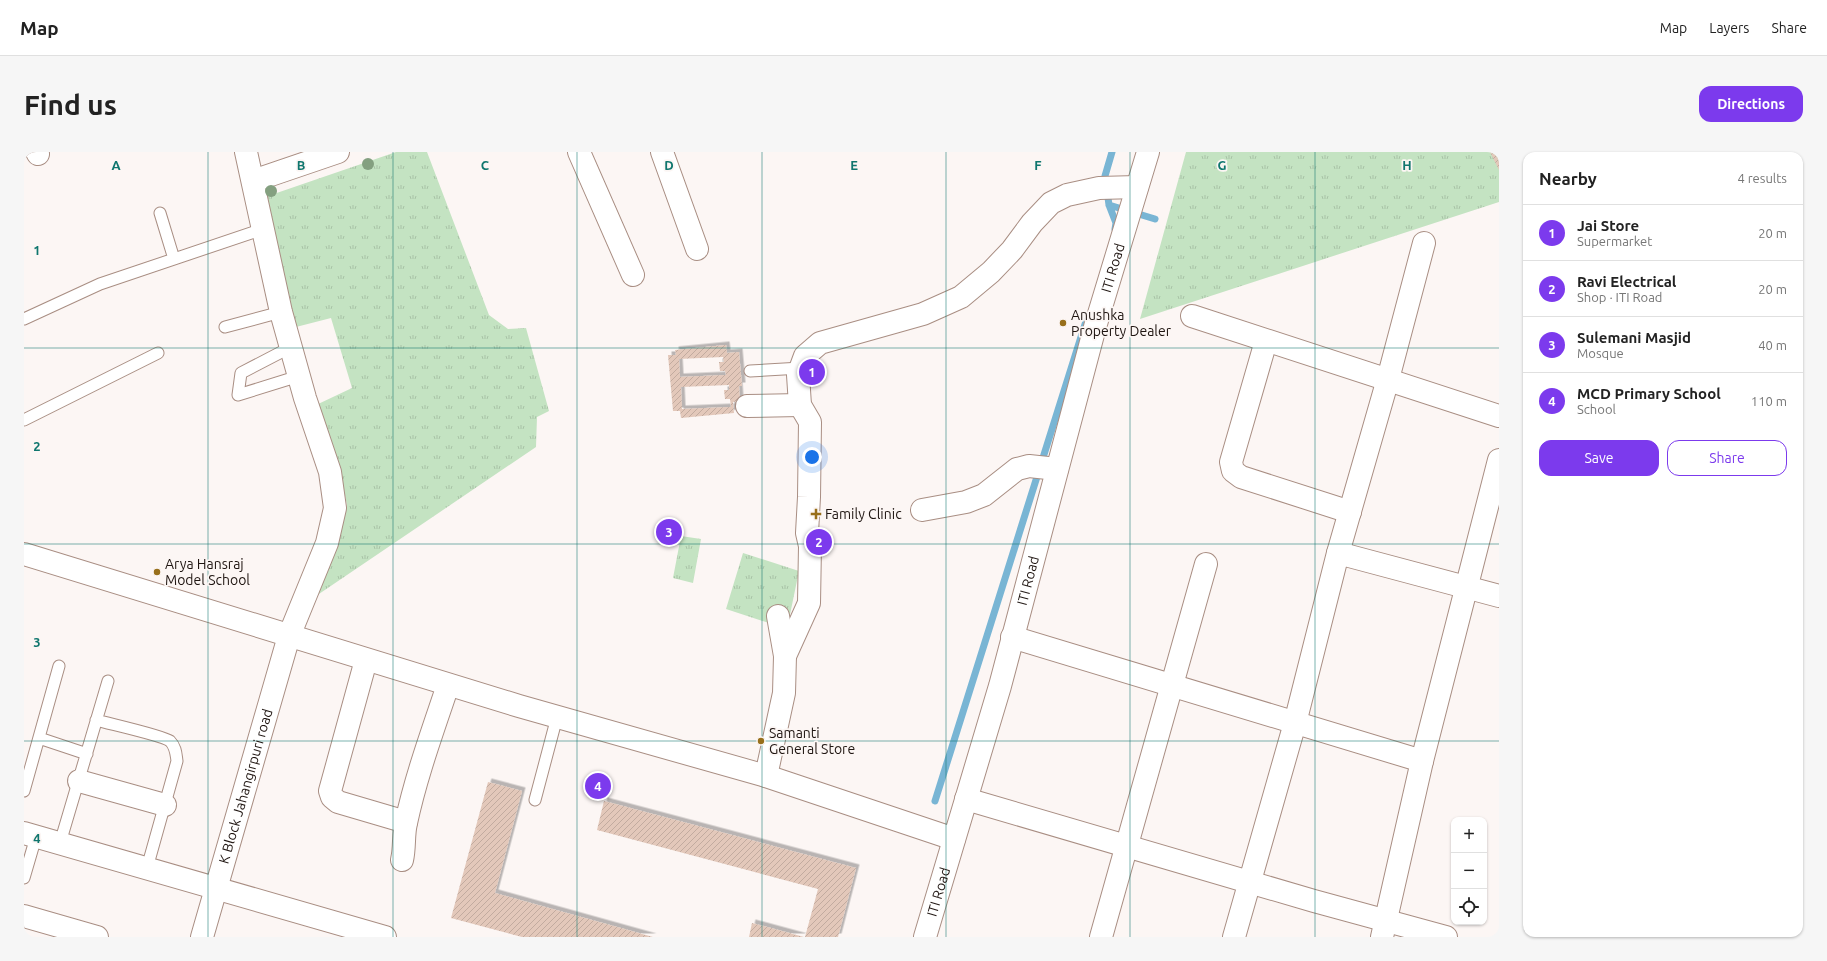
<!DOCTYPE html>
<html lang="en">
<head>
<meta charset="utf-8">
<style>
  :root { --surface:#fff; --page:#f6f6f6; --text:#222; --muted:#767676; --line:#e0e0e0; --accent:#7c3aed }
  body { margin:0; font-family:Ubuntu,sans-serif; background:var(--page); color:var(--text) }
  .controls { position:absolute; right:12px; bottom:12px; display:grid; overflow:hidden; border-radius:8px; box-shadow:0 1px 3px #0004 }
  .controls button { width:36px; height:36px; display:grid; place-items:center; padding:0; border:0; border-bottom:1px solid var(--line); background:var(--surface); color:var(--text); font:20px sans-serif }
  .you { position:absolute; left:788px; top:305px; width:14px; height:14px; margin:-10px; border:3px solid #fff; border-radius:50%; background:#1a73e8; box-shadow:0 0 0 6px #1a73e833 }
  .badge { display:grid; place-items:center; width:26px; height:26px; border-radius:50%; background:var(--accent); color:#fff; font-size:13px; font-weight:700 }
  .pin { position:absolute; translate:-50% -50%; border:2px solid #fff; box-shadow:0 1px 4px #0006 }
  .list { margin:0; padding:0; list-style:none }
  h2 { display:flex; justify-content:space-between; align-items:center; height:52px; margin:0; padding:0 16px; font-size:17px }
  h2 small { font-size:13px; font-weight:400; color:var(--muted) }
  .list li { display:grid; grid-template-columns:26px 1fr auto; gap:12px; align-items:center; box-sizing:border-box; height:56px; padding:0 16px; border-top:1px solid var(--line) }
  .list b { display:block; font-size:15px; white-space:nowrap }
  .list p { margin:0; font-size:13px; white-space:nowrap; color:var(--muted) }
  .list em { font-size:13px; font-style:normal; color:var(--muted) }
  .actions { display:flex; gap:8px; padding:12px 16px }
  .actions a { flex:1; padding:9px 0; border:1px solid var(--accent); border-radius:12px; text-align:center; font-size:14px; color:var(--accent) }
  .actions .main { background:var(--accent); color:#fff }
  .icon { flex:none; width:22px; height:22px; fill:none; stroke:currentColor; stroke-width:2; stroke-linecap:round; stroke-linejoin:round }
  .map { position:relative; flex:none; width:1475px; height:785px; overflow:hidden; border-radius:12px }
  header { display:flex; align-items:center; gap:24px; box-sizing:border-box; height:56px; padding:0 20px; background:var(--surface); border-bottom:1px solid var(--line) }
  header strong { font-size:19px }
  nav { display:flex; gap:22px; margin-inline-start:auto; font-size:14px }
  .intro { display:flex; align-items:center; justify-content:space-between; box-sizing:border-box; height:96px; padding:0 24px }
  h1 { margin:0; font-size:28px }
  .button { padding:10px 18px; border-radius:12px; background:var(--accent); color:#fff; font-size:14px; font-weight:700 }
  main { display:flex; gap:24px; padding:0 24px }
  aside { flex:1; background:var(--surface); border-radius:12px; box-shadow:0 1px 3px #0004 }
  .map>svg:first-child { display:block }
  .park { fill:url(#park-tufts) }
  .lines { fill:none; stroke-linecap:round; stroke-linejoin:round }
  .stream { stroke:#79b5d4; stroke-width:7 }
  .building { fill:url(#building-hatch); fill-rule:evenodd; filter:url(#shadow) }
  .lane-casing { stroke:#a98e83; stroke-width:13 }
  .street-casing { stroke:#a98e83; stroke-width:24 }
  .secondary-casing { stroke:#a98e83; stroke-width:24 }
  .lane { stroke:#fff; stroke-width:11 }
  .street { stroke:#fff; stroke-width:22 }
  .secondary { stroke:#fff; stroke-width:22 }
  .tree { fill:#84a080 }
  .grid { fill:none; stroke:#0f766e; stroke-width:1; stroke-opacity:0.55 }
  .poi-dot { fill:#986f1b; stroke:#fcf6f4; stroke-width:1.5 }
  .labels { text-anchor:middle; stroke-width:3.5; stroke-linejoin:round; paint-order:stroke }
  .street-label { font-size:14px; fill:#1f1511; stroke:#fcf6f4 }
  .poi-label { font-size:14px; fill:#1f1511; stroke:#fcf6f4; text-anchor:start }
  .grid-label { font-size:13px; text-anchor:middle; font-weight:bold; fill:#0f766e; stroke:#fcf6f4; stroke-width:3.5; stroke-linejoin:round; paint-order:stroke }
</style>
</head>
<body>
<header>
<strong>Map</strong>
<nav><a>Map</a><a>Layers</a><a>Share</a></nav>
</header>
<div class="intro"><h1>Find us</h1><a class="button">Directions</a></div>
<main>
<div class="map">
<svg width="1475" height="785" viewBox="0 0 1475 785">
  <defs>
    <pattern id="park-tufts" width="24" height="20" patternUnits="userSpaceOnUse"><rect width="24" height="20" fill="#c4e3c2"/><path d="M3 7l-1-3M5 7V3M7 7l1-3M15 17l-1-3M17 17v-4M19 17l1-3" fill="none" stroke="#a8c2a6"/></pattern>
    <pattern id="building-hatch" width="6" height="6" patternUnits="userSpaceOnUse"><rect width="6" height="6" fill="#e3c8ba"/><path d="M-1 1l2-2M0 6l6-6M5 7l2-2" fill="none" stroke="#c2ab9f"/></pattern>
    <filter id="shadow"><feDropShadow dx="3.5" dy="-3.5" stdDeviation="0" flood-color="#0004"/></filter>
  </defs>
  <rect width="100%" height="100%" fill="#fcf6f4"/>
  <path class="park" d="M 372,0 L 403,0 L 465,163 L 484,177 L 502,176 L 525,259 L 513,265 L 512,295 L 292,444 L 323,353 L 314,310 L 292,253 L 328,236 L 307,166 L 272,175 L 241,45 Z
    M 1162,0 L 1475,0 L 1475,50 L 1116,167 Z
    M 657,384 L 677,387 L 669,431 L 649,426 Z
    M 719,401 L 775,419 L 763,477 L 702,457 Z"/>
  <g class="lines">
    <path class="stream" d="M 1088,0 L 1081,24 L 1085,53 L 1092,71 L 1091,77
      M 1085,53 L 1131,67
      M 911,649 L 1062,169"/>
  </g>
  <path class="building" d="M 1466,0 L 1475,0 L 1475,18 Z
    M 702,193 L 703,201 L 715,200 L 718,234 L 715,234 L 716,249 L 709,250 L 710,261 L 657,266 L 656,259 L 649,259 L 644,203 L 652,203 L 651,198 ZM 699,205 L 700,210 L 695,210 L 696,219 L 701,219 L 702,223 L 656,225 L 655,207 ZM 705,233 L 705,238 L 700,238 L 701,247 L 706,247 L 707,255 L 658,257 L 657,235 Z
    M 464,630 L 498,639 L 471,741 L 629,785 L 498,785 L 427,766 Z
    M 580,649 L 832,716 L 814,785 L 781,785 L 794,737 L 573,678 Z
    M 728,771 L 780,785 L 725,785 Z"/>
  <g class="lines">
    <defs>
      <path id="lane" d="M 136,61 L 150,107
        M 0,167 L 76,132 L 239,77
        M 201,175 L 257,160
        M 267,195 L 217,221 L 214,243 L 275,224
        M 726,219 L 777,216
        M 0,268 L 134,201
        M 72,568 C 86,572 137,583 146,589 C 152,595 152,602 153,609 L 123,716
        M 15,586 L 63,602
        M 0,639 L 35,514
        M 511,648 L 533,565
        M 36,691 L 84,529
        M 0,726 L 12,685"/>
      <g id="street">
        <path d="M 13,0 L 14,2"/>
        <path d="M 555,0 L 609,123"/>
        <path d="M 638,0 L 673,97"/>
        <path d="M 229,29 L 314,0"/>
        <path d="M 1168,164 L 1475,264"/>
        <path d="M 1242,189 L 1207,310 L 1209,319 L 1217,325 L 1326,360"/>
        <path d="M 723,254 L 776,253"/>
        <path d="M 898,358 L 942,350 L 960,343 L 993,317 L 1005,314 L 1033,317"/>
        <path d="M 1314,401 L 1475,444"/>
        <path d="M 0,402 L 495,554 L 742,624 L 930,687"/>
        <path d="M 754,464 L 761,504"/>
        <path d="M 988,485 L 1398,609"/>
        <path d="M 342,508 L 306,639 L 308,645 L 314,650 L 382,670"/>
        <path d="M 742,624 L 760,541 L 761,504 L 785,451 L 786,394 L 783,381 L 785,345 L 786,270 L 776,253 L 774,223 L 781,204 L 796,191 L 899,162 L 937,145 L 967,120 L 988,98 L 1008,71 L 1027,51 L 1043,43 L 1075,36 L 1113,35"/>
        <path d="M 55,629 L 141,653"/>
        <path d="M 942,647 L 1290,749 L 1422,785"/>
        <path d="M 0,681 L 361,785"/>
        <path d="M 378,708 C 381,695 379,683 382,671 C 392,624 409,578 424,533"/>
        <path d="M 0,764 L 73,785"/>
        <path id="s1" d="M 178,785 L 265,484 L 303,391 L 311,356 L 306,320 L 281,246 L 257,160 L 222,0"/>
        <path d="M 1077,785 L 1182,412"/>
        <path d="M 1210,785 L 1271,571 L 1314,401 L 1364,227 L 1400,91"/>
        <path d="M 1358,785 L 1398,609 L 1475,308"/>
      </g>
      <g id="secondary">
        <path id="s2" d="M 901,785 L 976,534 L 1071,175 L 1124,0"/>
      </g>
    </defs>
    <use href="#lane" class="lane-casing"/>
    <use href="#street" class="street-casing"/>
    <use href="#secondary" class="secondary-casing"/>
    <use href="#lane" class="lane"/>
    <use href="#street" class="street"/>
    <use href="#secondary" class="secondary"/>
  </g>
  <g class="tree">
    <circle cx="344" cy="12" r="6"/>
    <circle cx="247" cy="39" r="6"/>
  </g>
  <path class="grid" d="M 184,0 L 184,785M 369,0 L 369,785M 553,0 L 553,785M 738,0 L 738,785M 922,0 L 922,785M 1106,0 L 1106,785M 1291,0 L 1291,785M 0,196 L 1475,196M 0,392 L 1475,392M 0,589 L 1475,589"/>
  <g class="poi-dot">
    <circle cx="1039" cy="171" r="4"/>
    <path d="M790 356h4v4h4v4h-4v4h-4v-4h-4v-4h4z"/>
    <circle cx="133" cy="420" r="4"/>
    <circle cx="737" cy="589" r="4"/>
  </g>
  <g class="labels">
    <g class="street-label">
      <text dy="5" stroke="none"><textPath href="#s2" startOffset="695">ITI Road</textPath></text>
      <text dy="5" stroke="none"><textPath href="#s2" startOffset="371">ITI Road</textPath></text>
      <text dy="5" stroke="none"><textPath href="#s1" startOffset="157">K Block Jahangirpuri road</textPath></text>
      <text dy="5" stroke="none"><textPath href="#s2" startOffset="47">ITI Road</textPath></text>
    </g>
    <g class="poi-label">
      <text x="1047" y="168">Anushka<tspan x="1047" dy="16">Property Dealer</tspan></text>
      <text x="801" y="367">Family Clinic</text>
      <text x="141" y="417">Arya Hansraj<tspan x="141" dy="16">Model School</tspan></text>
      <text x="745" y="586">Samanti<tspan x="745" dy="16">General Store</tspan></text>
    </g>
  </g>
  <g class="grid-label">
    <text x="92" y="18">A</text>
    <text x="277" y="18">B</text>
    <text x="461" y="18">C</text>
    <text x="645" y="18">D</text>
    <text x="830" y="18">E</text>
    <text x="1014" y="18">F</text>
    <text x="1198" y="18">G</text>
    <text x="1383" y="18">H</text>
    <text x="13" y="103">1</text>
    <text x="13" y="299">2</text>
    <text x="13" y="495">3</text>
    <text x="13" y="691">4</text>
  </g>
</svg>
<div class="controls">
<button>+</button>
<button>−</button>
<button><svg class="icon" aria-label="locate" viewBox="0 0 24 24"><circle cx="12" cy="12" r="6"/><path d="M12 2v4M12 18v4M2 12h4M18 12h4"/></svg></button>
</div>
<div class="you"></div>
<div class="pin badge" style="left:788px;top:220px">1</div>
<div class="pin badge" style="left:795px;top:390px">2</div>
<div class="pin badge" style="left:645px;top:380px">3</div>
<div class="pin badge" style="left:574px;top:634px">4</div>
</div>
<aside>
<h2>Nearby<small>4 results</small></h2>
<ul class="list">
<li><span class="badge">1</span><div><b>Jai Store</b><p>Supermarket</p></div><em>20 m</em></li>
<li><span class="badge">2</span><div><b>Ravi Electrical</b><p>Shop · ITI Road</p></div><em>20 m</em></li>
<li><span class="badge">3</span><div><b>Sulemani Masjid</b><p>Mosque</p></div><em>40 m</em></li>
<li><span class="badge">4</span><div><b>MCD Primary School</b><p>School</p></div><em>110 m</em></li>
</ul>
<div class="actions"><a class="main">Save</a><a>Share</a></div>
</aside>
</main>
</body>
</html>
